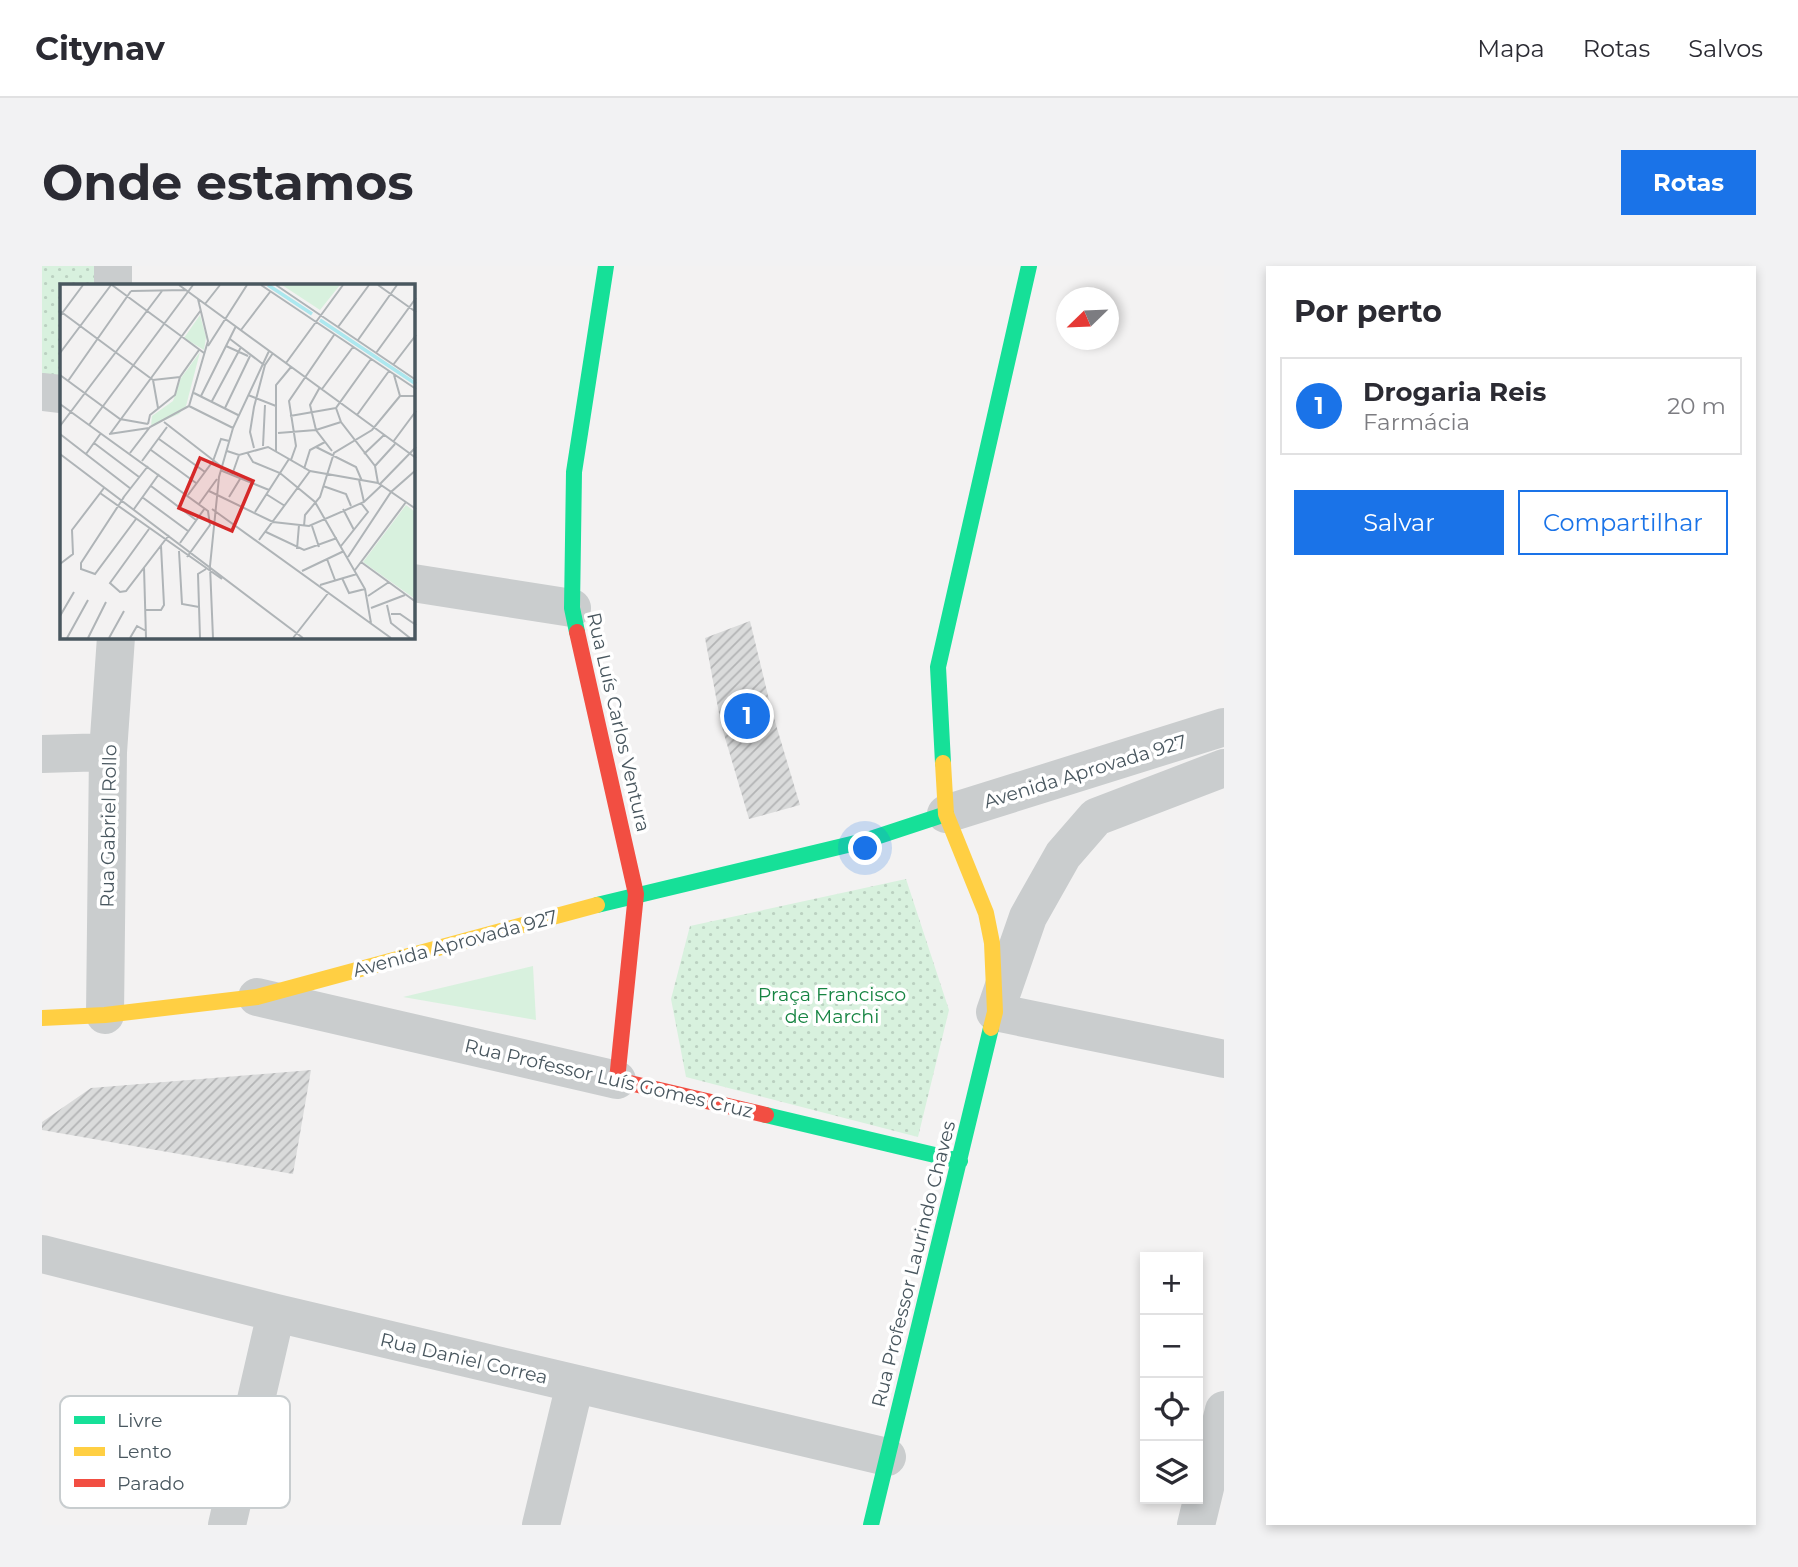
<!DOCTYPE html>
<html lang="pt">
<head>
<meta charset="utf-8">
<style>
  :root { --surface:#fff; --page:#f2f2f3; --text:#2b2b33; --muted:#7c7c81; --line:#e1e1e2; --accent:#1a73e8 }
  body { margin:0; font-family:Montserrat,sans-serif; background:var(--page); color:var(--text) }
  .controls { position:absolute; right:21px; bottom:21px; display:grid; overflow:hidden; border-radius:0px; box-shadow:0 4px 10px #0003 }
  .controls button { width:63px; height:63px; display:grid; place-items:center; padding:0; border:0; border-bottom:2px solid var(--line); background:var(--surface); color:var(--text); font:35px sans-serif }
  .compass { position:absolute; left:1014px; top:21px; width:63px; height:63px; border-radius:50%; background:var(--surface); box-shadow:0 4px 10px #0003; rotate:247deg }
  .you { position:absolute; left:824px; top:583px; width:24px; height:24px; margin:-18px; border:5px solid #fff; border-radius:50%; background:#1a73e8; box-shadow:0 0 0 10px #1a73e833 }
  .badge { display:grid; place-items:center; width:46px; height:46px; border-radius:50%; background:var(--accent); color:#fff; font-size:23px; font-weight:700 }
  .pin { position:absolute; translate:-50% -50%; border:4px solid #fff; box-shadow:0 2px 7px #0006 }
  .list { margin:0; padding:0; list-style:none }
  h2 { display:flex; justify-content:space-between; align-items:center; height:91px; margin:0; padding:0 28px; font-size:30px }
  h2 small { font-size:23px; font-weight:400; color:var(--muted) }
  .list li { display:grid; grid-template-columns:46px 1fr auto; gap:21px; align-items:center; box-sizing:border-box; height:98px; margin:0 14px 14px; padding:0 14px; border:2px solid var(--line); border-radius:0px }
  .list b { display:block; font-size:26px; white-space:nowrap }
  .list p { margin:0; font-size:23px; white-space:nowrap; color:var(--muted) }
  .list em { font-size:23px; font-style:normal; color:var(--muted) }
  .actions { display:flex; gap:14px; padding:21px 28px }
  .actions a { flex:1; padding:16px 0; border:2px solid var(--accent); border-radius:0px; text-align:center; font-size:24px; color:var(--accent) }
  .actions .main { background:var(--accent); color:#fff }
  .icon { flex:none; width:38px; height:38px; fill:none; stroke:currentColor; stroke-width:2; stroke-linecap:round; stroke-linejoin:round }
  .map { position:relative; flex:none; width:1182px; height:1259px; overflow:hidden; border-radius:0px }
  header { display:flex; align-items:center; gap:42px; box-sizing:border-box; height:98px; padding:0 35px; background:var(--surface); border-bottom:2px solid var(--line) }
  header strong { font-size:33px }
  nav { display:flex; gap:38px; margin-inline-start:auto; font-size:24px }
  .intro { display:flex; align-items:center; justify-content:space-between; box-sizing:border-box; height:168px; padding:0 42px }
  h1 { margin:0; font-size:49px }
  .button { padding:18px 32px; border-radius:0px; background:var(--accent); color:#fff; font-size:24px; font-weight:700 }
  main { display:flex; gap:42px; padding:0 42px }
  aside { flex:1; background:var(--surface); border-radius:0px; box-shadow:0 4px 10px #0003 }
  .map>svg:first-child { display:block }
  .green { fill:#d8f1de }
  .park { fill:url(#park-dots) }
  .building { fill:url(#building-hatch) }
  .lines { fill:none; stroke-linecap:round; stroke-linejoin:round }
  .street { stroke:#cacdce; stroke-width:38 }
  .fast { stroke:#16e098; stroke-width:16 }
  .slow { stroke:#ffcf43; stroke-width:16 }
  .jam { stroke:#f24e42; stroke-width:16 }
  .labels { text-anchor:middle; stroke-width:7; stroke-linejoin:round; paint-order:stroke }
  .street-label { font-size:19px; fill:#49575f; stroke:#fff }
  .park-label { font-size:19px; fill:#168442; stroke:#fff }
  .inset-river { fill:none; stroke:#ace8ef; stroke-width:3.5 }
  .inset-road { fill:none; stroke:#afb4b7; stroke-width:2 }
  .view { fill:#d62828; fill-opacity:0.15; stroke:#d62828; stroke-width:3.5 }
  .inset-edge { fill:none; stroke:#49575f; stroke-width:3.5 }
  .key { fill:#fff; stroke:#c8cdcf; stroke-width:2 }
  .key-label { font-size:19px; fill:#49575f }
</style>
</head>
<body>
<header>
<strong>Citynav</strong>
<nav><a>Mapa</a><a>Rotas</a><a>Salvos</a></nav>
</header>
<div class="intro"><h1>Onde estamos</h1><a class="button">Rotas</a></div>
<main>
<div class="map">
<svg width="1182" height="1259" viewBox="0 0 1182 1259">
  <defs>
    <pattern id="park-dots" width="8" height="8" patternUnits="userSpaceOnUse" patternTransform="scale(1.75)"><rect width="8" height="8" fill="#d8f1de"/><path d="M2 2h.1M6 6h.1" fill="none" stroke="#bbd1c1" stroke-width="1.8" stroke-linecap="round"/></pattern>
    <pattern id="building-hatch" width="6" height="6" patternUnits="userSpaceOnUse" patternTransform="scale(1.75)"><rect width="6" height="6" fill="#dadbdb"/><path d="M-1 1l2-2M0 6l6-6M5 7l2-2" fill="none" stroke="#b3b4b5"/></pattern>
  </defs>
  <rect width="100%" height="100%" fill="#f3f2f2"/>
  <path class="green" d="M 491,700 L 494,754 L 361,731 Z"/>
  <path class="park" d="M 0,0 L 71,0 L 71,19 L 19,19 L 19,121 L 0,119 Z
    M 864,613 L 907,744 L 876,871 L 644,811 L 629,733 L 648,660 Z"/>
  <path class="building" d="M 708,355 L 729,442 L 758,539 L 707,553 L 679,458 L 663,372 Z
    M 269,804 L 251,908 L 0,864 L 0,856 L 49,822 Z"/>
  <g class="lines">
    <path class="street" d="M 71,0 L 71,19
      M 0,126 L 19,128
      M 371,317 L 530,342
      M 0,488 L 66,486
      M 1182,502 L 1054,551 L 1021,589 L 986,651 L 953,746 L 1182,793
      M 904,548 L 1182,461
      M 215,731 L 575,814
      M 63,749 L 66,486 L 74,371
      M 0,988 L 234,1047 L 845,1191
      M 185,1259 L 234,1047
      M 499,1259 L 533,1118
      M 1154,1259 L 1182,1144"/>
    <path class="fast" d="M 535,366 L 530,342 L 532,206 L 564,0
      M 901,497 L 896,401 L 987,0
      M 555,639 L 822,575 L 904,548
      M 724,849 L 918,895
      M 829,1259 L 949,762"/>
    <path class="slow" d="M 901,497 L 904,548 L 944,647 L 950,677 L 953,746 L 949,762
      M 0,752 L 63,749 L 215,731 L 555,639"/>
    <path class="jam" d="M 535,366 L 594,628 L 575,814 L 724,849"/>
  </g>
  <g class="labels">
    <g class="street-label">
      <text transform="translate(577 456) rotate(77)" y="7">Rua Luís Carlos Ventura</text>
      <text transform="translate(1043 505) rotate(-17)" y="7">Avenida Aprovada 927</text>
      <text transform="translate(66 560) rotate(-89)" y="7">Rua Gabriel Rollo</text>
      <text transform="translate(413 677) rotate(-15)" y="7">Avenida Aprovada 927</text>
      <text transform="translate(567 812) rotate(13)" y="7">Rua Professor Luís Gomes Cruz</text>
      <text transform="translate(871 998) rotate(-76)" y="7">Rua Professor Laurindo Chaves</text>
      <text transform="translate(422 1092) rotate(13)" y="7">Rua Daniel Correa</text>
    </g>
    <g class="park-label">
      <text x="790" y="735">Praça Francisco<tspan x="790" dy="22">de Marchi</tspan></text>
    </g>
  </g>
  <g transform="translate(18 18)">
    <rect width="355" height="355" fill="#f3f2f2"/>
    <path d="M 346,221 L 355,228 L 355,315 L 303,278 Z" fill="#d8f1de"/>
    <path d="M 222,1 L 280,1 L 260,26 ZM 140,31 L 146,53 L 144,66 L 124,54 ZM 140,68 L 126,122 L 119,130 L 91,142 L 92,132 L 113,117 L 121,94 Z" fill="#d8f1de"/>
    <path class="inset-river" d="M 208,1 L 252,30M 260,36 L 356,100"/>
    <path class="inset-road" d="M 52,1 L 144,69M 119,1 L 356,174M 201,1 L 356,105M 216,1 L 356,96M 318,1 L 356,28M 71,7 L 126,6M 145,20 L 160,1M 0,27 L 93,96 L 120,93M 0,32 L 23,1M 278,43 L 309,1M 181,46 L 210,8M 170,55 L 204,81M 298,56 L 337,1M 148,62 L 187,1M 166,62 L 188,72M 0,69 L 51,1M 316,69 L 356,14M 311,75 L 276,124 L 281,138 L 315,182 L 318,199M 226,79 L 283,1M 333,81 L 356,51M 0,91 L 60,135 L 88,140M 334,91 L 340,112 L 356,112M 93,96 L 98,124M 8,97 L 71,7M 260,103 L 250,121 L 256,146 L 272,167M 262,105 L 293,63M 134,109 L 178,131M 188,111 L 216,122M 141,112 L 176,42M 152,117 L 181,63M 0,120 L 148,227 L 150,241 L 127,273M 129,122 L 173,144M 165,124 L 190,72M 297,131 L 329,87M 230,132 L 276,124M 104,138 L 162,183M 88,140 L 90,131 L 115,111 L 120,93 L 139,66M 29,141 L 133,1M 0,142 L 102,7M 218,149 L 256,146 L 281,138M 0,150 L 71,205M 49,150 L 89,144M 50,150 L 141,26M 99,155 L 145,188M 333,158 L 356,127M 34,159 L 79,193M 203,162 L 205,121M 256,163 L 296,183 L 302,197M 194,164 L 190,148 L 194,123 L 205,81 L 213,69M 91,166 L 136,199M 167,167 L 179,171 L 208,163 L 250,187 L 318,199 L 356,225M 216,167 L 216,101 L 231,83M 187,168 L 193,178 L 220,189 L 255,218 L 305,305 L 311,339M 70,169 L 90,143 L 129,122 L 148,57 L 138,15M 0,170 L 243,354M 26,170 L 41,149M 304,170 L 324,151M 231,176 L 236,162 L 229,117 L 274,51M 82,177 L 107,143M 315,182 L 335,160M 244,185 L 250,166 L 265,158M 160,186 L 209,206M 172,191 L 179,171M 299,196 L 304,218M 320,200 L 356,163M 91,202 L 136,236M 263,202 L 286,210 L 291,222M 149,207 L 213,238 L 249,242 L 304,218 L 322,201M 40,209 L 162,295M 206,210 L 225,222M 128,211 L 153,177 L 161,155 L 169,157M 64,213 L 21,279 L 21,285 L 35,290 L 76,235M 82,213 L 128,247M 169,213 L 180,195M 63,214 L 88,182M 139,220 L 157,195M 74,225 L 99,190M 152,225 L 331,354M 283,225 L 294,246M 195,228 L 229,175M 244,242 L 245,231 L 260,213 L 274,169 L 312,146 L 340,112M 252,242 L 259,263M 89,245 L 50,299 L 60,308 L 66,307 L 109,251M 206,248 L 244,266 L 277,254M 199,256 L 250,187M 120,259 L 145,224M 281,262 L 308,228 L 301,219M 237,265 L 239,241M 119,267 L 122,320 L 139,323M 288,273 L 331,208 L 356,186M 267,275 L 275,296M 301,278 L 356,318M 0,280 L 13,270 L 12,246 L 44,204M 84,283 L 86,354M 295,286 L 346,218M 242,287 L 284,267M 282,294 L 289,309 L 305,305M 260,301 L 297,290M 308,312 L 329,298M 327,321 L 331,339 L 350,354M 311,324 L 345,311M 86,326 L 101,326 L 104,321 L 101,262M 331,330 L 340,330 L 356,341M 0,332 L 14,308M 7,354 L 28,316M 28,354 L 46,318M 49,354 L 64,327M 70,354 L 77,342 L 86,347M 140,354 L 138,290 L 146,285M 153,354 L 150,282 L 159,193 L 173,144 L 209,67M 233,354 L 269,308"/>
    <path class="view" d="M 140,174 L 193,197 L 172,247 L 119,224 Z"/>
    <rect width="355" height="355" class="inset-edge"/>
  </g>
  <rect x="18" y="1130" width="230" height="112" rx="10" class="key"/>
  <rect x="32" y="1150" width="31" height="8" fill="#16e098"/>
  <rect x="32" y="1181" width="31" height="9" fill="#ffcf43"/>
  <rect x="32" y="1213" width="31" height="8" fill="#f24e42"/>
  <g class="key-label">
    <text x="75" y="1161">Livre</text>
    <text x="75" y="1192">Lento</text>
    <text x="75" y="1224">Parado</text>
  </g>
</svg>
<div class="controls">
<button>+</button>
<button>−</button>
<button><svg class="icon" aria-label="locate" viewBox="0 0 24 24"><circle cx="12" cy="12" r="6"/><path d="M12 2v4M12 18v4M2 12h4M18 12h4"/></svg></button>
<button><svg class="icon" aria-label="layers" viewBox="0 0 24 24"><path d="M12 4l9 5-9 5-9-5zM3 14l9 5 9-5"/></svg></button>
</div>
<svg class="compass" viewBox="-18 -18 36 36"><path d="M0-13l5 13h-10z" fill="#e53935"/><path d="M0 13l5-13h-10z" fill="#7c7c81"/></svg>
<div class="you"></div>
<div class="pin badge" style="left:705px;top:450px">1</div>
</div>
<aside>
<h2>Por perto<small></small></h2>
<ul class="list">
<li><span class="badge">1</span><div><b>Drogaria Reis</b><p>Farmácia</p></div><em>20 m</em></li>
</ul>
<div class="actions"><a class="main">Salvar</a><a>Compartilhar</a></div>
</aside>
</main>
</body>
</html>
